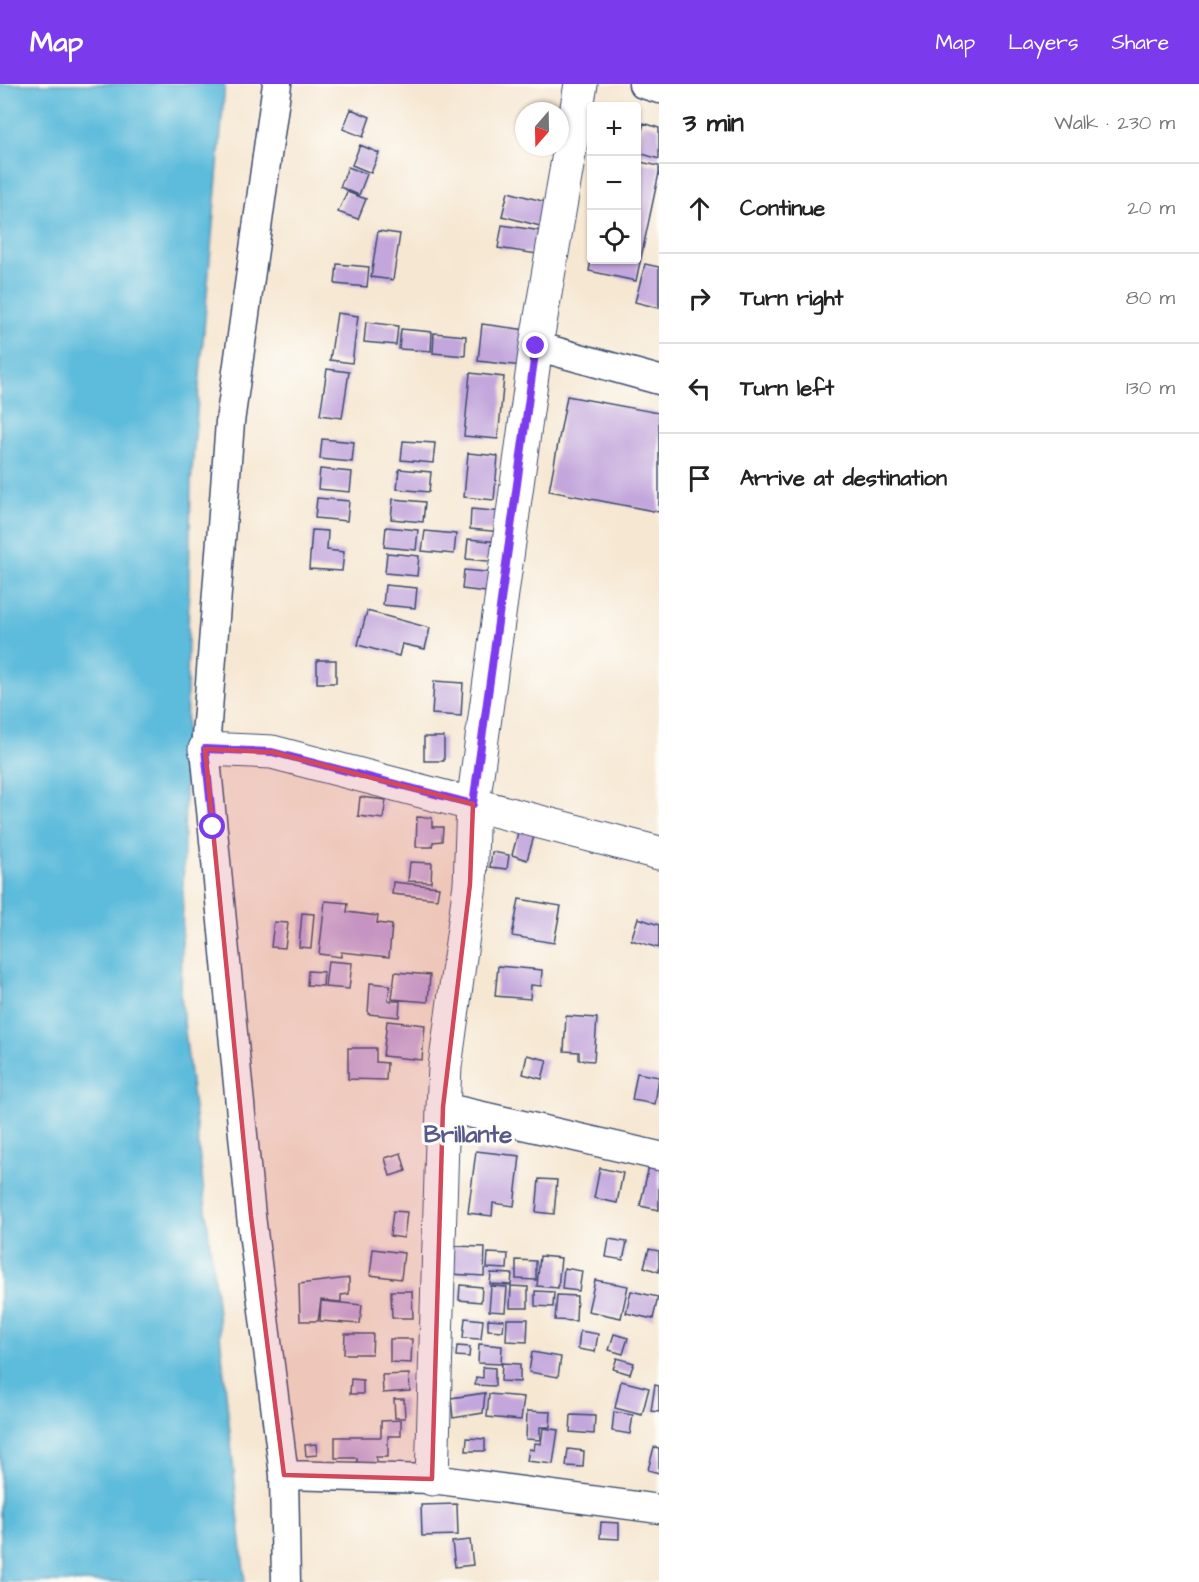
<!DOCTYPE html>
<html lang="en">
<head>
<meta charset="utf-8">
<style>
  :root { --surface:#fff; --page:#f2f2f2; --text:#222; --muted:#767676; --line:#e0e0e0; --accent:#7c3aed }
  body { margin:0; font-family:"Architects Daughter",sans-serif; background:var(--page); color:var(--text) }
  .controls { position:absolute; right:18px; top:18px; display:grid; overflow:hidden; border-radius:6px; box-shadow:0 2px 4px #0004 }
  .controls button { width:54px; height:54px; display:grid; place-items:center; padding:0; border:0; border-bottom:2px solid var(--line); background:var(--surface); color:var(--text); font:30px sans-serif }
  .compass { position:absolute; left:515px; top:18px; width:54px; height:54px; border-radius:50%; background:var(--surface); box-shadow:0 2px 4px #0004; rotate:200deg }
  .stop { position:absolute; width:18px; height:18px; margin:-14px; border:4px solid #7c3aed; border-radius:50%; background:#fff }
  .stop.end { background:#7c3aed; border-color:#fff; box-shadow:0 2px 6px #0008 }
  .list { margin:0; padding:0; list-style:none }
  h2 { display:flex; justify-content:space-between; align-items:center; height:78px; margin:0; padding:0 24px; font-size:26px }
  h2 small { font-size:20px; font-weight:400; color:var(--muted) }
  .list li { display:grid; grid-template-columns:39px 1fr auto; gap:18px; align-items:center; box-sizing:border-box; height:90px; padding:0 24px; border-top:2px solid var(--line) }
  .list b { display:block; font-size:22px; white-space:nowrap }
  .list em { font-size:20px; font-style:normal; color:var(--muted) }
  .icon { flex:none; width:33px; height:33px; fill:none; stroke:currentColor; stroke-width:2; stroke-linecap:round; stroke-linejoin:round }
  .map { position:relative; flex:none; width:659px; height:1498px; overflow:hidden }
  header { display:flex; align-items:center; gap:36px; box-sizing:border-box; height:84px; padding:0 30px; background:var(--accent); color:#fff }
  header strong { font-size:28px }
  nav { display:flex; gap:33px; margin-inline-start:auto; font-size:21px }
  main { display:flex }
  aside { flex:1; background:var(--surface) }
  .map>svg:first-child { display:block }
  .water { fill:#5dbbdb; stroke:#3c759c; stroke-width:1.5 }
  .building { fill:#c3a6dc }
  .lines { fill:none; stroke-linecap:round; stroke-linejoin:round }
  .minor-casing { stroke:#3c4b6f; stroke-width:31 }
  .tertiary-casing { stroke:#3c4b6f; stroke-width:35 }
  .minor { stroke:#fff; stroke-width:28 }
  .tertiary { stroke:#fff; stroke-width:33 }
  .route { stroke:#7c3aed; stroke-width:8 }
  .marked { fill:#d1495b; fill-opacity:0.2; stroke:#d1495b; stroke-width:4.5; stroke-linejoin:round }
  .labels { text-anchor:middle; stroke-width:6; stroke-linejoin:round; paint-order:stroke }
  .quarter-label { font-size:24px; font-weight:bold; fill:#56598a; stroke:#fdfcf7 }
</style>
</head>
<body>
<header>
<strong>Map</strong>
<nav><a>Map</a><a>Layers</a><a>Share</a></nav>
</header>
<main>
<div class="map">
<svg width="659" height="1498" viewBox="0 0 659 1498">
  <rect width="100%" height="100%" fill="#fdfcf7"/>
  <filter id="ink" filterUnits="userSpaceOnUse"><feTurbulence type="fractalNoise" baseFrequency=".0167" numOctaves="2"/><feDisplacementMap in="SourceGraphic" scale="12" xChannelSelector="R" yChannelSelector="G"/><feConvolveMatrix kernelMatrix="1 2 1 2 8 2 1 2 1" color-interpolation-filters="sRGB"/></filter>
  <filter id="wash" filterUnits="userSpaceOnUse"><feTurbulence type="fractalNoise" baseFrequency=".008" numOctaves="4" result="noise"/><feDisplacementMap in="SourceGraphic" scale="24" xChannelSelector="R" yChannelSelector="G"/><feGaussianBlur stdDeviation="1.35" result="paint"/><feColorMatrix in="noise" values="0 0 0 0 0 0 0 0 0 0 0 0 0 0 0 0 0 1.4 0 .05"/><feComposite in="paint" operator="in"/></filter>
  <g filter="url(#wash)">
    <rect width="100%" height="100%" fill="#f6e7d2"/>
    <path class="water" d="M 0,0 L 225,0 L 191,398 L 181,913 L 217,1220 L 245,1498 L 0,1498 Z"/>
    <g id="blocks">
      <path class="building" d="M 351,25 L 370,33 L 363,53 L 343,45 Z
        M 644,39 L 659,44 L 659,75 L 636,68 Z
        M 360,61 L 379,69 L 371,89 L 352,81 Z
        M 636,77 L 659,82 L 659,89 L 636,197 L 589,187 L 591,176 L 636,176 Z
        M 348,83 L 367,90 L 359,111 L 340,103 Z
        M 347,108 L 366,115 L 358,135 L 338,128 Z
        M 508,108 L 550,119 L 544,143 L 502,132 Z
        M 502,141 L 548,148 L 544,171 L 498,164 Z
        M 378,147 L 400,150 L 393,196 L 371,193 Z
        M 337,180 L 369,183 L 367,203 L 335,200 Z
        M 645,180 L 659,183 L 659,224 L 635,218 Z
        M 337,229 L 358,232 L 352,279 L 330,276 Z
        M 366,238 L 398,242 L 396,261 L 364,258 Z
        M 482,240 L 526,246 L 522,282 L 478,277 Z
        M 401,245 L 432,248 L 431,267 L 399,265 Z
        M 434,249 L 466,252 L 465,272 L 433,269 Z
        M 327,285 L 349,288 L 342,334 L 320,331 Z
        M 470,289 L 504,293 L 498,355 L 464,352 Z
        M 567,312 L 659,329 L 659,428 L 549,407 Z
        M 322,355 L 354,358 L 352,378 L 320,375 Z
        M 403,357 L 435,359 L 433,379 L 401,376 Z
        M 468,369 L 498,372 L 494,416 L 464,413 Z
        M 320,385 L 352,388 L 350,408 L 318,405 Z
        M 399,385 L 431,388 L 429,408 L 397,405 Z
        M 317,414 L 349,417 L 347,437 L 315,434 Z
        M 393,415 L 425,418 L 423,438 L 391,435 Z
        M 471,425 L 504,428 L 502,448 L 470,445 Z
        M 386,443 L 418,446 L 416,466 L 384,463 Z
        M 312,446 L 328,447 L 327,466 L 344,468 L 342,487 L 309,485 Z
        M 425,447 L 456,450 L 454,470 L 422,467 Z
        M 468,455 L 500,458 L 498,478 L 466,475 Z
        M 387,469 L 419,472 L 417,492 L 385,489 Z
        M 464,486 L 496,489 L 494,509 L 462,505 Z
        M 385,501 L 417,504 L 415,524 L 383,521 Z
        M 367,527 L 430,544 L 425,565 L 402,560 L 399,572 L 358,561 Z
        M 317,576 L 336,576 L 336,599 L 317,599 Z
        M 434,597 L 463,599 L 461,632 L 432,630 Z
        M 424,653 L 444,653 L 444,677 L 424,677 Z
        M 360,713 L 386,716 L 383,735 L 358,732 Z
        M 417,733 L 432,734 L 432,743 L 443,743 L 442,757 L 433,758 L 432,763 L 416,763 Z
        M 519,745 L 535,749 L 527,776 L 512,771 Z
        M 492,768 L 509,771 L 507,785 L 490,783 Z
        M 410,778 L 432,779 L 431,798 L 408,797 Z
        M 393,798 L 439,803 L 437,815 L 392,810 Z
        M 519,815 L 561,822 L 554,859 L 512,852 Z
        M 325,817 L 348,819 L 347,828 L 378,832 L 377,839 L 392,841 L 389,873 L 341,868 L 341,873 L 319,870 Z
        M 302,829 L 314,830 L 311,864 L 299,863 Z
        M 638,834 L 659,841 L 659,864 L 631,856 Z
        M 274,838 L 288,839 L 285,864 L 271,863 Z
        M 328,877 L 352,879 L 349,905 L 325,903 Z
        M 498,882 L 542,886 L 541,902 L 531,901 L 530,915 L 495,912 Z
        M 308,887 L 324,888 L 323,902 L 307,901 Z
        M 395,888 L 430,891 L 428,918 L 392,915 Z
        M 370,899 L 390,901 L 388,917 L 400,917 L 399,933 L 368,930 Z
        M 566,932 L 597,934 L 594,977 L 579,976 L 579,968 L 564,967 Z
        M 387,937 L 425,941 L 422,976 L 383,972 Z
        M 348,964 L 376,964 L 376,978 L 387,979 L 386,996 L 348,995 Z
        M 527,971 L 547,976 L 542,995 L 523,990 Z
        M 637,989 L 659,993 L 655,1020 L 632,1016 Z
        M 476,1067 L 520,1072 L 514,1122 L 493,1119 L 492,1132 L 468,1129 Z
        M 401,1069 L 406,1087 L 390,1092 L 385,1074 Z
        M 650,1077 L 659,1078 L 659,1126 L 640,1122 Z
        M 600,1084 L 623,1089 L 617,1119 L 594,1114 Z
        M 539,1095 L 557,1096 L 554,1130 L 536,1128 Z
        M 393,1127 L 407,1128 L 404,1154 L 390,1152 Z
        M 609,1155 L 627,1158 L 623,1176 L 606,1173 Z
        M 451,1162 L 485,1163 L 484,1192 L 450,1190 Z
        M 373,1165 L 404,1169 L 401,1195 L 370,1191 Z
        M 649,1165 L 659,1167 L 659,1188 L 644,1183 Z
        M 488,1169 L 508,1170 L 507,1185 L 487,1184 Z
        M 540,1172 L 561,1174 L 558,1204 L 537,1202 Z
        M 516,1176 L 536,1177 L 536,1196 L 516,1195 Z
        M 564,1184 L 582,1187 L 579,1207 L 562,1205 Z
        M 491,1189 L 512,1190 L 511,1201 L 490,1200 Z
        M 349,1194 L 349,1210 L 341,1211 L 341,1218 L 321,1216 L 318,1237 L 300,1237 L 299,1200 Z
        M 595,1196 L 628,1202 L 621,1234 L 588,1227 Z
        M 460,1201 L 482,1203 L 481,1218 L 459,1216 Z
        M 491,1202 L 507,1203 L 505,1228 L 489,1227 Z
        M 511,1202 L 528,1203 L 528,1224 L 510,1224 Z
        M 391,1207 L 412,1207 L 413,1234 L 392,1234 Z
        M 535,1207 L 554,1208 L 553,1223 L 535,1222 Z
        M 631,1207 L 658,1213 L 653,1235 L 626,1229 Z
        M 557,1211 L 577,1212 L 576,1237 L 555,1236 Z
        M 321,1217 L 362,1221 L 360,1240 L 320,1237 Z
        M 465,1234 L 483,1236 L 481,1255 L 463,1254 Z
        M 488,1235 L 504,1236 L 503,1247 L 488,1246 Z
        M 507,1235 L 528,1235 L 527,1258 L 506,1257 Z
        M 580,1247 L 598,1250 L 595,1268 L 578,1265 Z
        M 345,1250 L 373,1250 L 372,1270 L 344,1270 Z
        M 614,1250 L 628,1254 L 623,1270 L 609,1266 Z
        M 390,1255 L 412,1255 L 411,1279 L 390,1278 Z
        M 479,1260 L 502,1262 L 501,1280 L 478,1279 Z
        M 457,1262 L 470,1263 L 469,1273 L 456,1272 Z
        M 532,1268 L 561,1273 L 558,1293 L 529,1288 Z
        M 617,1274 L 634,1279 L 630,1290 L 613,1285 Z
        M 502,1279 L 520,1280 L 520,1298 L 501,1297 Z
        M 483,1283 L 495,1284 L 495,1302 L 475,1301 L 476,1293 L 483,1294 Z
        M 409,1290 L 410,1307 L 383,1309 L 382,1291 Z
        M 351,1295 L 363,1296 L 363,1310 L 350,1310 Z
        M 621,1297 L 649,1304 L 642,1331 L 615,1324 Z
        M 655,1301 L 659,1302 L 659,1328 L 651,1327 Z
        M 485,1309 L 483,1329 L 453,1334 L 451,1314 Z
        M 489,1310 L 524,1313 L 521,1336 L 487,1333 Z
        M 394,1315 L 404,1315 L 405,1334 L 395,1334 Z
        M 527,1327 L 551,1328 L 550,1343 L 540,1343 L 540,1356 L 526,1355 Z
        M 614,1328 L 633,1331 L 630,1350 L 612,1347 Z
        M 571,1331 L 595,1332 L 594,1350 L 570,1348 Z
        M 401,1336 L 401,1352 L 388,1352 L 388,1373 L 376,1373 L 376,1380 L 357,1380 L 357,1374 L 335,1374 L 335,1353 L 381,1353 L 381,1337 Z
        M 543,1344 L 558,1346 L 553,1380 L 527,1377 L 529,1365 L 534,1366 L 535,1359 L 541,1360 Z
        M 467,1354 L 485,1355 L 485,1367 L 466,1367 Z
        M 316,1360 L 317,1371 L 306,1372 L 305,1361 Z
        M 654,1363 L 659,1364 L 659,1389 L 648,1386 Z
        M 568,1365 L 584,1367 L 583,1383 L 566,1382 Z
        M 457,1420 L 458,1451 L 422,1452 L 421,1421 Z
        M 601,1438 L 619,1439 L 619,1455 L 600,1454 Z
        M 470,1456 L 473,1481 L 455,1483 L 452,1458 Z"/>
    </g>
  </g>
  <g filter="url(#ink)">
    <use href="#blocks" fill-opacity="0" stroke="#3c4b6f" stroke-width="1.5"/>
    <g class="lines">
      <defs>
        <path id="minor" d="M 277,0 L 230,338 L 205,665 L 251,1132 L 284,1391 L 286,1498
          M 643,0 L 659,5
          M 536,262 L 659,296
          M 443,1023 L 659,1072
          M 284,1391 L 432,1395 L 659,1425"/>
        <path id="tertiary" d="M 205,665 L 272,668 L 659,769
          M 432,1395 L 443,1023 L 445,983 L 470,800 L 473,720 L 536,262 L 581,0"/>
      </defs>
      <use href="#minor" class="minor-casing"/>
      <use href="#tertiary" class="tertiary-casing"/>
      <use href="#minor" class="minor"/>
      <use href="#tertiary" class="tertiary"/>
    </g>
  </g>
  <g class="lines" filter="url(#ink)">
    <path class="route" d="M 213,743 L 205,665 L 272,668 L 473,720 L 536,262"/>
  </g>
  <path class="marked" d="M 205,665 L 272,668 L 473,720 L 470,800 L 443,1023 L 432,1395 L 284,1391 L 251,1132 Z"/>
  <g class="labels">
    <g class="quarter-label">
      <text x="468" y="1058">Brillante</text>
    </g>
  </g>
</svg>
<div class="controls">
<button>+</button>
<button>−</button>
<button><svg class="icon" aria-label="locate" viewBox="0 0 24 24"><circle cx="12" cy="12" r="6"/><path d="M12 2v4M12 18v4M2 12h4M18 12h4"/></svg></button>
</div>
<svg class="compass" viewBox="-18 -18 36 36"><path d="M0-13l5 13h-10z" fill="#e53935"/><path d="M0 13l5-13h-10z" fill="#767676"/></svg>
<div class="stop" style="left:213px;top:743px"></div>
<div class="stop end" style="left:536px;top:262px"></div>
</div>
<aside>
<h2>3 min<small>Walk · 230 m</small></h2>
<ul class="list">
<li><svg class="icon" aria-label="ahead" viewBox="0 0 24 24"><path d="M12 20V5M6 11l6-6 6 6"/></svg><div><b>Continue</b></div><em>20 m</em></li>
<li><svg class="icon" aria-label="right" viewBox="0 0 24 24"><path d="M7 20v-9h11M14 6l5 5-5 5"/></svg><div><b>Turn right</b></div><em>80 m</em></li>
<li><svg class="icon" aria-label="left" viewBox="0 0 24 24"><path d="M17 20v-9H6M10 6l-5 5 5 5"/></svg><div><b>Turn left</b></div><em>130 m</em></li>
<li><svg class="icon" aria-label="arrive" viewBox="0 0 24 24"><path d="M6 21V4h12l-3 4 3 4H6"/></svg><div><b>Arrive at destination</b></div></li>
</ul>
</aside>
</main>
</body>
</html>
